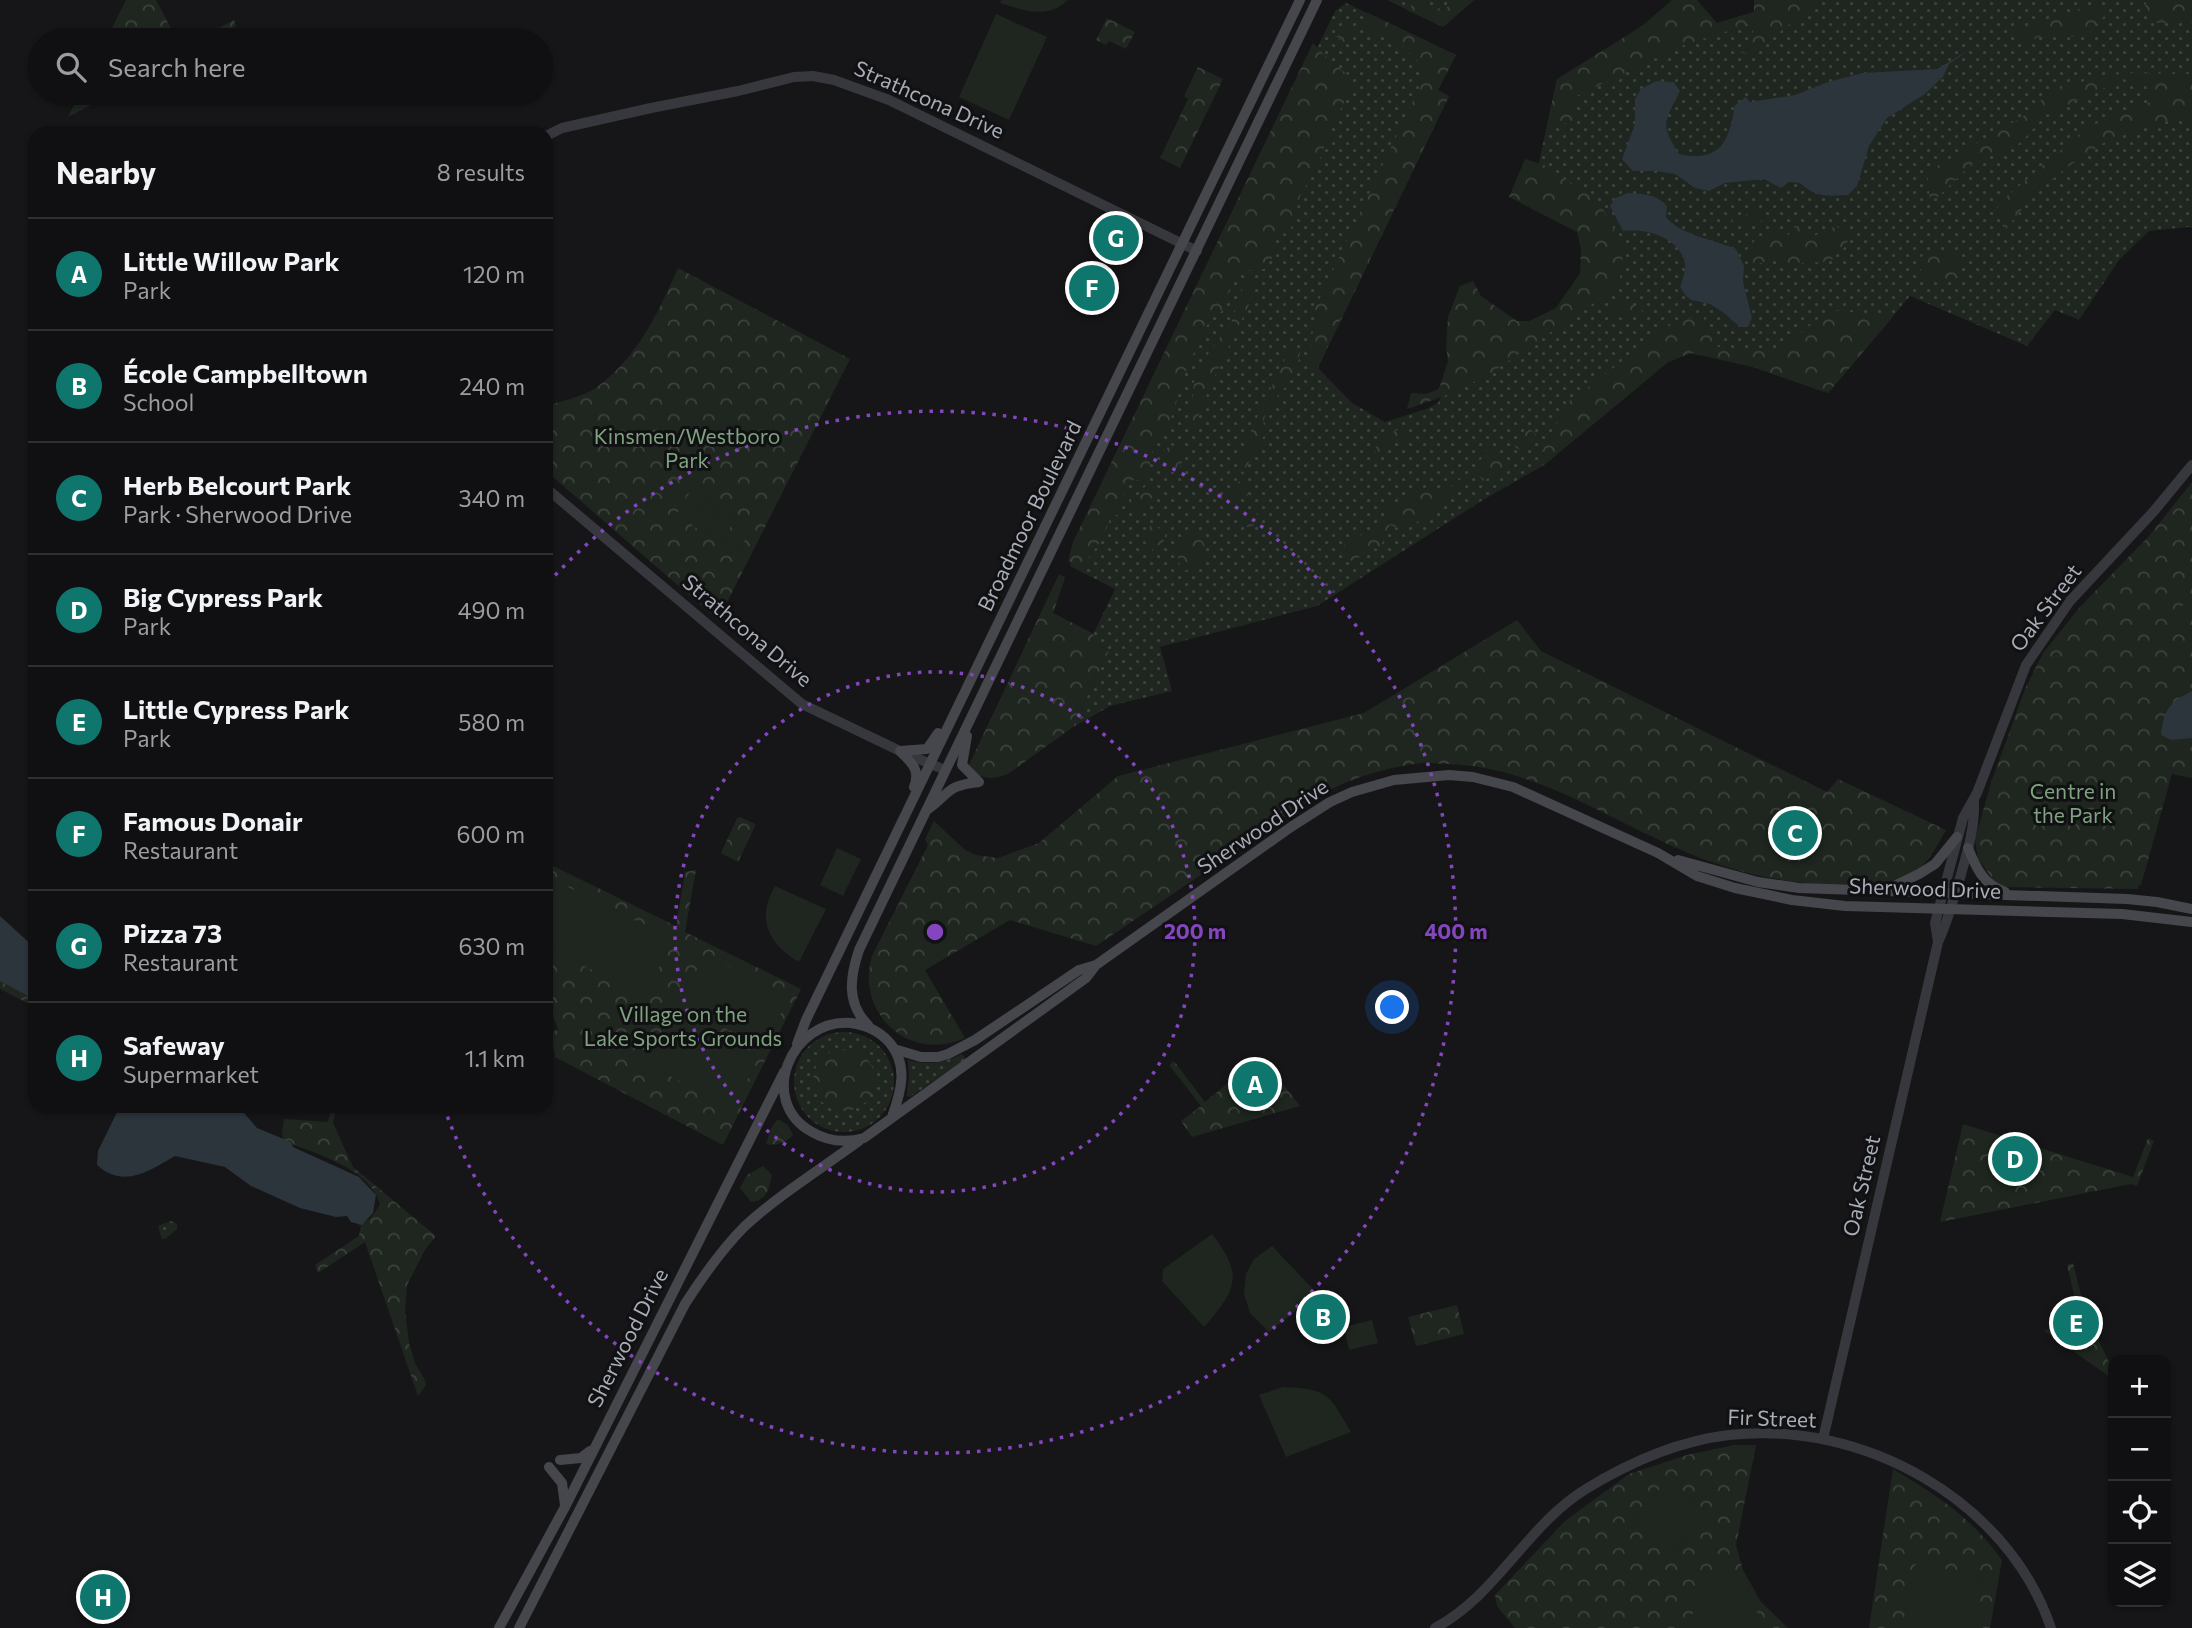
<!DOCTYPE html>
<html lang="en">
<head>
<meta charset="utf-8">
<style>
  :root { --surface:#101012; --page:#1e1e20; --text:#f1f3f6; --muted:#9c9d9f; --line:#303032; --accent:#0f766e }
  body { margin:0; font-family:Commissioner,sans-serif; background:var(--page); color:var(--text) }
  .controls { position:absolute; right:21px; bottom:21px; display:grid; overflow:hidden; border-radius:14px; box-shadow:0 2px 5px #0004 }
  .controls button { width:63px; height:63px; display:grid; place-items:center; padding:0; border:0; border-bottom:2px solid var(--line); background:var(--surface); color:var(--text); font:35px sans-serif }
  .you { position:absolute; left:1393px; top:1008px; width:24px; height:24px; margin:-18px; border:5px solid #fff; border-radius:50%; background:#1a73e8; box-shadow:0 0 0 10px #1a73e833 }
  .badge { display:grid; place-items:center; width:46px; height:46px; border-radius:50%; background:var(--accent); color:#fff; font-size:23px; font-weight:700 }
  .pin { position:absolute; translate:-50% -50%; border:4px solid #fff; box-shadow:0 2px 7px #0006 }
  .list { margin:0; padding:0; list-style:none }
  h2 { display:flex; justify-content:space-between; align-items:center; height:91px; margin:0; padding:0 28px; font-size:30px }
  h2 small { font-size:23px; font-weight:400; color:var(--muted) }
  .list li { display:grid; grid-template-columns:46px 1fr auto; gap:21px; align-items:center; box-sizing:border-box; height:112px; padding:0 28px; border-top:2px solid var(--line) }
  .list b { display:block; font-size:26px; white-space:nowrap }
  .list p { margin:0; font-size:23px; white-space:nowrap; color:var(--muted) }
  .list em { font-size:23px; font-style:normal; color:var(--muted) }
  .icon { flex:none; width:38px; height:38px; fill:none; stroke:currentColor; stroke-width:2; stroke-linecap:round; stroke-linejoin:round }
  .map { position:relative; flex:none; width:2192px; height:1628px; overflow:hidden }
  .search { position:absolute; background:var(--surface); box-shadow:0 2px 5px #0004; left:28px; top:28px; width:525px; height:77px; display:flex; align-items:center; gap:18px; box-sizing:border-box; padding:0 24px; border-radius:38px; color:var(--muted); font-size:26px }
  .panel { position:absolute; background:var(--surface); box-shadow:0 2px 5px #0004; left:28px; top:126px; width:525px; height:987px; border-radius:21px }
  .map>svg:first-child { display:block }
  .grass { fill:url(#grass-dots) }
  .forest { fill:url(#forest-crowns) }
  .pitch { fill:#1e261f }
  .water { fill:#2c353c }
  .lines { fill:none; stroke-linecap:round; stroke-linejoin:round }
  .tertiary { stroke:#37383d; stroke-width:10 }
  .secondary { stroke:#45474d; stroke-width:10 }
  .ring { fill:none; stroke:#8446be; stroke-width:3.5; stroke-dasharray:3.5 7 }
  .labels { text-anchor:middle; stroke-width:6; stroke-linejoin:round; paint-order:stroke }
  .street-label { font-size:21px; fill:#a8adb8; stroke:#111113 }
  .park-label { font-size:21px; fill:#7fa381; stroke:#111113 }
  .centre { fill:#8446be; stroke:#111113; stroke-width:3.5 }
  .ring-label { font-size:21px; text-anchor:middle; font-weight:bold; fill:#8446be; stroke:#111113; stroke-width:6; stroke-linejoin:round; paint-order:stroke }
</style>
</head>
<body>
<div class="map">
<svg width="2192" height="1628" viewBox="0 0 2192 1628">
  <defs>
    <pattern id="grass-dots" width="8" height="8" patternUnits="userSpaceOnUse" patternTransform="scale(1.75)"><rect width="8" height="8" fill="#1e261f"/><path d="M2 2h.1M6 6h.1" fill="none" stroke="#3c433d" stroke-width="1.8" stroke-linecap="round"/></pattern>
    <pattern id="forest-crowns" width="20" height="18" patternUnits="userSpaceOnUse" patternTransform="scale(1.75)"><rect width="20" height="18" fill="#1e261f"/><path d="M2 6a3 3 0 1 1 6 0M12 15a3 3 0 1 1 6 0" fill="none" stroke="#3c433d"/></pattern>
  </defs>
  <rect width="100%" height="100%" fill="#161618"/>
  <path class="grass" d="M 1387,0 L 1474,0 L 1443,27 Z
    M 1754,0 L 2192,0 L 2192,228 L 2189,227 L 2149,231 L 2119,260 L 2079,320 L 2055,310 L 2027,346 L 1910,296 L 1828,393 L 1753,367 L 1691,353 L 1668,362 L 1544,465 L 1483,500 L 1317,606 L 1160,647 L 1172,691 L 1110,706 L 1073,727 L 1109,650 L 1090,641 L 1115,589 L 1070,566 L 1335,11 L 1346,3 L 1456,55 L 1438,90 L 1449,96 L 1318,368 L 1352,403 L 1385,422 L 1426,409 L 1438,403 L 1480,319 L 1532,342 L 1594,274 L 1582,230 L 1530,204 L 1557,79 L 1656,42 L 1754,12 Z
    M794 1082a50 50 0 1 1 100 0a50 50 0 1 1-100 0Z
    M 962,1054 L 966,1059 L 910,1097 L 907,1096 L 909,1076 L 908,1060 C 928,1065 944,1063 962,1054 Z
    M 171,1221 L 177,1224 L 177,1229 L 165,1239 L 162,1239 L 158,1226 Z"/>
  <path class="forest" d="M 126,0 L 156,0 L 177,40 L 106,40 Z
    M 1414,0 L 1444,10 L 1455,0 L 1474,0 L 1443,27 L 1409,11 Z
    M 1672,0 L 1697,0 L 1717,23 L 1754,12 L 1754,0 L 1820,0 L 1751,55 L 1740,52 L 1751,37 L 1756,22 L 1681,46 L 1577,96 L 1573,123 L 1547,125 L 1557,79 L 1642,26 Z
    M 2146,0 L 2192,0 L 2192,23 L 2149,23 L 2145,13 Z
    M 2092,5 L 2105,15 L 2090,33 L 2061,39 L 2053,32 L 2028,41 L 2018,39 L 2018,28 Z
    M 1368,13 L 1456,55 L 1438,90 L 1449,96 L 1317,368 L 1310,361 L 1315,308 L 1420,86 L 1422,65 L 1397,41 L 1379,36 L 1363,28 Z
    M 1107,18 L 1135,32 L 1126,49 L 1109,41 L 1106,45 L 1096,40 Z
    M 234,20 L 236,26 L 212,40 L 195,40 Z
    M 1349,26 L 1353,28 L 1353,40 L 1351,43 L 1346,44 L 1336,36 L 1336,34 Z
    M 1313,43 L 1329,60 L 1348,75 L 1351,81 L 1347,96 L 1333,125 L 1316,169 L 1300,196 L 1294,222 L 1288,234 L 1280,233 L 1276,241 L 1275,254 L 1264,269 L 1245,271 L 1234,278 L 1222,311 L 1211,317 L 1184,375 L 1174,411 L 1162,438 L 1153,449 L 1148,474 L 1142,481 L 1132,480 L 1125,492 L 1121,515 L 1111,515 C 1106,535 1093,554 1079,569 L 1068,561 L 1073,542 Z
    M 1198,67 L 1223,79 L 1180,168 L 1160,158 L 1188,99 L 1184,96 Z
    M 2124,73 L 2192,74 L 2192,116 L 2157,123 L 2108,140 L 2066,168 L 2033,196 L 2004,231 L 1997,205 L 2084,130 L 2109,117 L 2150,102 L 2146,85 L 2124,79 L 2046,115 L 2020,143 L 1972,164 L 1939,196 L 1930,201 L 1928,178 L 1916,178 L 2022,117 L 2056,87 Z
    M 80,93 L 114,93 L 68,117 Z
    M 1525,159 L 1547,166 L 1599,202 L 1624,248 L 1619,286 L 1491,373 L 1453,393 L 1407,409 L 1411,393 L 1426,394 L 1439,389 L 1448,361 L 1446,346 L 1448,317 L 1460,286 L 1473,281 L 1481,296 L 1517,321 L 1529,321 L 1556,308 L 1580,273 L 1581,249 L 1577,232 L 1509,197 Z
    M 1762,209 L 1763,220 L 1757,224 L 1732,221 L 1733,217 L 1744,217 L 1747,214 Z
    M 1794,226 L 1804,226 L 1812,237 L 1836,226 L 1851,235 L 1844,248 L 1830,261 L 1785,265 L 1777,257 L 1756,265 L 1746,261 L 1746,251 L 1756,239 L 1761,242 L 1775,230 L 1778,237 L 1790,234 Z
    M 1940,249 L 1961,257 L 1961,272 L 1954,282 L 1925,282 L 1918,262 L 1925,252 Z
    M 678,268 L 850,359 L 718,620 L 546,471 L 546,406 C 561,401 583,397 597,387 C 638,357 658,313 678,268 Z
    M 1258,280 L 1252,298 L 1213,380 L 1195,424 L 1190,429 L 1195,371 L 1231,323 L 1245,281 Z
    M 1618,303 C 1630,303 1640,306 1646,316 L 1631,314 L 1623,319 L 1608,310 Z
    M 1829,310 L 1888,315 L 1892,318 L 1828,393 L 1753,367 L 1691,353 L 1668,362 L 1544,465 L 1538,460 L 1567,403 L 1673,323 L 1702,314 L 1718,347 L 1777,352 Z
    M 1290,348 L 1300,351 C 1299,358 1298,367 1295,373 C 1285,393 1257,409 1265,434 L 1243,473 L 1236,462 Z
    M 1409,428 L 1408,439 L 1398,439 L 1383,454 L 1373,452 C 1383,436 1390,430 1409,428 Z
    M 1530,429 L 1535,433 L 1538,440 L 1532,447 L 1522,451 L 1515,447 L 1519,437 Z
    M 1170,445 L 1181,448 L 1182,464 L 1175,473 L 1161,468 L 1164,451 Z
    M 1488,449 L 1504,454 L 1509,468 L 1483,481 L 1474,469 Z
    M 1462,478 L 1467,478 L 1465,488 C 1459,492 1449,494 1444,498 C 1438,502 1438,506 1432,509 L 1430,518 L 1398,528 L 1390,525 C 1383,533 1387,541 1377,549 L 1369,546 L 1365,548 L 1365,554 L 1352,561 L 1346,557 L 1343,551 L 1346,538 L 1355,539 L 1384,520 L 1387,507 L 1431,485 L 1443,493 Z
    M 1242,479 L 1247,487 L 1248,495 L 1239,498 L 1235,507 L 1225,511 L 1218,498 Z
    M 1152,482 L 1155,483 L 1158,488 C 1154,498 1146,501 1145,512 L 1141,515 C 1134,510 1131,506 1131,498 L 1142,494 L 1145,486 Z
    M 2192,482 L 2192,778 L 2172,774 L 2141,885 L 2139,885 L 2138,889 L 2006,887 L 1995,882 L 1978,859 L 1975,839 L 1992,780 L 2025,689 L 2043,653 L 2080,607 L 2149,536 Z
    M1240 518a9 9 0 1 1 18 0a9 9 0 1 1-18 0Z
    M 1151,524 L 1166,532 L 1163,544 L 1156,546 L 1150,552 L 1144,539 Z
    M 1198,533 L 1205,546 L 1201,565 L 1181,572 L 1176,548 L 1185,534 Z
    M 1059,574 L 1065,578 L 1053,613 L 1094,634 L 1091,641 L 1109,650 L 1073,727 L 1008,774 L 999,777 L 989,778 L 980,776 L 968,767 Z
    M 1517,620 L 1541,651 L 1827,792 L 1838,779 L 1946,830 C 1938,844 1931,858 1919,869 C 1907,881 1880,883 1864,884 C 1809,888 1749,877 1698,857 C 1615,825 1538,766 1447,764 C 1438,764 1429,762 1420,763 C 1392,767 1359,775 1334,788 C 1297,807 1262,834 1227,857 C 1183,887 1139,917 1096,946 L 1010,920 L 925,970 L 965,1038 C 910,1063 855,1014 872,956 L 928,845 L 925,839 L 934,821 L 965,850 L 976,855 L 998,858 L 1039,843 L 1118,776 L 1364,713 Z
    M 740,817 L 755,824 L 755,826 L 738,862 L 721,853 L 737,818 Z
    M 549,864 L 676,926 L 685,872 L 696,870 L 685,932 L 801,989 L 723,1145 L 555,1057 L 551,1033 L 558,1029 L 546,999 L 546,867 Z
    M 0,981 L 35,1000 L 35,1007 L 0,989 Z
    M813 1080a31 31 0 1 1 62 0a31 31 0 1 1-62 0Z
    M 1261,1056 L 1300,1106 L 1192,1137 L 1181,1121 L 1201,1106 L 1169,1065 L 1174,1061 L 1205,1102 Z
    M 332,1106 L 336,1106 L 333,1123 L 353,1167 L 436,1236 L 425,1250 L 407,1285 L 405,1311 L 409,1343 L 415,1363 L 425,1380 L 426,1385 L 418,1396 L 365,1242 L 318,1273 L 315,1265 L 359,1236 L 361,1225 L 357,1224 C 369,1223 374,1214 380,1204 C 370,1168 316,1154 284,1141 L 282,1133 L 284,1119 L 328,1122 Z
    M 778,1119 L 788,1125 L 793,1135 C 785,1143 777,1146 766,1144 L 771,1128 Z
    M 1963,1124 L 2133,1177 L 2148,1138 L 2154,1141 L 2137,1186 L 2131,1184 L 1940,1222 Z
    M 763,1166 L 772,1175 C 769,1189 767,1201 751,1202 L 740,1188 L 747,1175 Z
    M 2073,1263 L 2086,1315 L 2113,1370 L 2113,1379 L 2044,1331 L 2079,1316 L 2067,1265 Z
    M 1457,1305 L 1464,1334 L 1416,1346 L 1408,1317 Z
    M 1734,1445 L 1756,1445 L 1736,1545 L 1743,1570 L 1761,1602 L 1788,1628 L 1515,1628 L 1497,1606 L 1495,1595 L 1565,1521 L 1629,1474 L 1687,1455 Z
    M 1893,1469 C 1938,1496 1971,1517 2002,1560 L 1990,1628 L 1869,1628 Z"/>
  <path class="pitch" d="M 1001,0 L 1068,0 C 1048,20 1023,10 1000,3 Z
    M 996,14 L 1047,37 L 1009,120 L 959,97 Z
    M 691,490 L 703,497 L 688,524 L 675,517 Z
    M 707,499 L 720,506 L 705,533 L 692,526 Z
    M 724,509 L 737,516 L 721,543 L 709,536 Z
    M 740,518 L 753,525 L 738,552 L 725,545 Z
    M 2187,601 L 2192,606 L 2192,620 L 2188,624 L 2176,612 Z
    M 837,848 L 861,859 L 843,896 L 820,885 Z
    M 556,881 L 673,939 L 645,996 L 546,947 L 546,901 Z
    M 775,886 L 826,909 L 799,962 C 768,944 756,918 775,886 Z
    M 705,954 L 789,997 L 764,1048 L 679,1005 Z
    M 674,1015 L 759,1057 L 733,1108 L 648,1065 Z
    M 1212,1234 C 1244,1275 1237,1290 1204,1327 L 1162,1281 L 1163,1269 Z
    M 1272,1246 L 1312,1288 L 1309,1300 L 1269,1332 L 1250,1313 L 1244,1294 L 1246,1274 L 1254,1259 Z
    M 1372,1320 L 1378,1343 L 1349,1350 L 1344,1327 Z
    M 1283,1387 C 1329,1389 1329,1394 1351,1432 L 1286,1457 L 1259,1395 Z
    M 1668,1479 L 1707,1512 L 1670,1555 L 1632,1521 Z
    M 1916,1563 L 1984,1577 L 1973,1628 L 1902,1628 Z
    M 1712,1572 C 1740,1587 1756,1595 1761,1628 L 1686,1628 Z"/>
  <path class="water" d="M 1972,48 L 1949,64 L 1943,77 L 1925,94 L 1887,118 L 1869,146 L 1857,186 L 1848,195 C 1827,196 1816,198 1800,183 L 1789,182 L 1781,188 L 1764,179 L 1725,183 L 1709,191 L 1695,188 L 1675,174 L 1656,171 L 1633,171 L 1622,159 L 1635,124 L 1635,99 L 1641,89 L 1656,81 L 1674,82 L 1680,91 C 1665,122 1659,123 1679,154 C 1721,163 1729,141 1735,105 L 1746,97 L 1750,102 L 1795,95 L 1828,82 L 1862,73 L 1937,69 Z
    M 1628,193 C 1644,194 1657,194 1667,206 L 1666,217 C 1682,236 1713,239 1736,249 L 1744,266 L 1743,282 L 1752,318 L 1748,327 L 1740,327 L 1724,313 L 1710,304 L 1691,300 L 1686,296 L 1680,287 C 1683,278 1687,269 1684,260 C 1677,236 1644,228 1623,231 L 1610,206 L 1615,198 Z
    M 2192,691 L 2192,738 L 2171,740 L 2161,735 C 2164,709 2169,703 2192,691 Z
    M 0,916 L 35,948 L 35,1000 L 0,981 Z
    M 120,1106 L 238,1106 L 257,1128 L 291,1142 L 293,1147 L 359,1177 L 376,1195 L 373,1213 L 362,1225 L 351,1222 L 347,1216 L 336,1217 L 300,1208 L 251,1186 L 225,1167 L 175,1156 C 149,1171 124,1189 97,1165 L 98,1151 Z"/>
  <g class="lines">
    <path class="tertiary" d="M 546,136 L 562,128 L 651,108 L 738,91 L 794,77 L 813,76 L 834,80 L 889,100 L 1197,251
      M 546,488 L 802,704 L 900,751 L 945,770
      M 1938,942 L 1935,923 L 1963,818 L 1977,793 L 2026,665 L 2070,601 L 2154,511 L 2192,465
      M 1823,1439 L 1938,942 C 1948,921 1953,900 1960,878 C 1967,853 1975,828 1974,801
      M 1435,1628 C 1497,1595 1527,1525 1586,1489 C 1630,1462 1678,1441 1729,1435 C 1862,1420 2007,1499 2051,1628"/>
    <path class="secondary" d="M 967,736 L 962,765 L 979,782
      M 900,751 L 927,749 L 938,733
      M 900,751 C 911,762 921,770 914,787
      M 927,810 C 952,792 945,786 979,782
      M 1968,848 C 1976,868 1983,884 2005,892
      M 1678,860 L 1758,882 L 1799,888 L 2127,899 L 2157,902 L 2192,909
      M 1888,889 L 1919,874 L 1935,864 L 1957,837
      M 868,1025 C 846,1003 850,977 859,950 L 1317,0
      M 797,1044 L 806,1020 L 1300,0
      M 894,1049 L 921,1057 L 938,1057 L 948,1054 L 975,1040 L 1079,970 L 1096,965
      M 892,1117 C 901,1092 909,1065 889,1042 C 879,1031 866,1025 851,1023 C 791,1018 756,1101 812,1132 C 829,1142 846,1143 864,1138 L 1086,978 L 1096,965 L 1291,827 L 1330,802 L 1352,792 L 1394,780 L 1449,775 L 1473,777 L 1513,787 L 1658,853 L 1697,876 L 1735,888 L 1792,900 L 1845,906 L 2122,914 L 2192,922
      M 560,1460 L 581,1458 L 590,1451
      M 549,1467 L 562,1483 L 565,1505
      M 499,1628 L 565,1507 L 784,1072
      M 519,1628 L 685,1304 C 703,1276 722,1249 745,1226 C 779,1195 822,1168 859,1141"/>
  </g>
  <g class="ring">
    <circle cx="935" cy="932" r="260"/>
    <path d="M548 583A521 521 0 1 1 445 1110"/>
  </g>
  <g class="labels">
    <g class="street-label">
      <text transform="translate(929 100) rotate(24)" y="7">Strathcona Drive</text>
      <text transform="translate(1030 516) rotate(-64)" y="7">Broadmoor Boulevard</text>
      <text transform="translate(2046 608) rotate(-53)" y="7">Oak Street</text>
      <text transform="translate(747 631) rotate(40)" y="7">Strathcona Drive</text>
      <text transform="translate(1263 827) rotate(-34)" y="7">Sherwood Drive</text>
      <text transform="translate(1925 889) rotate(2)" y="7">Sherwood Drive</text>
      <text transform="translate(1862 1186) rotate(-77)" y="7">Oak Street</text>
      <text transform="translate(628 1338) rotate(-63)" y="7">Sherwood Drive</text>
      <text transform="translate(1772 1419) rotate(2)" y="7">Fir Street</text>
    </g>
    <g class="park-label">
      <text x="687" y="444">Kinsmen/Westboro<tspan x="687" dy="24">Park</tspan></text>
      <text x="2073" y="799">Centre in<tspan x="2073" dy="24">the Park</tspan></text>
      <text x="683" y="1022">Village on the<tspan x="683" dy="24">Lake Sports Grounds</tspan></text>
    </g>
  </g>
  <circle cx="935" cy="932" r="10" class="centre"/>
  <g class="ring-label">
    <text x="1195" y="939">200 m</text>
    <text x="1456" y="939">400 m</text>
  </g>
</svg>
<div class="controls">
<button>+</button>
<button>−</button>
<button><svg class="icon" aria-label="locate" viewBox="0 0 24 24"><circle cx="12" cy="12" r="6"/><path d="M12 2v4M12 18v4M2 12h4M18 12h4"/></svg></button>
<button><svg class="icon" aria-label="layers" viewBox="0 0 24 24"><path d="M12 4l9 5-9 5-9-5zM3 14l9 5 9-5"/></svg></button>
</div>
<div class="you"></div>
<div class="pin badge" style="left:1255px;top:1084px">A</div>
<div class="pin badge" style="left:1323px;top:1317px">B</div>
<div class="pin badge" style="left:1795px;top:833px">C</div>
<div class="pin badge" style="left:2015px;top:1159px">D</div>
<div class="pin badge" style="left:2076px;top:1323px">E</div>
<div class="pin badge" style="left:1092px;top:288px">F</div>
<div class="pin badge" style="left:1116px;top:238px">G</div>
<div class="pin badge" style="left:103px;top:1597px">H</div>
<div class="search"><svg class="icon" aria-label="search" viewBox="0 0 24 24"><circle cx="10" cy="10" r="6"/><path d="M15 15l6 6"/></svg>Search here</div>
<section class="panel">
<h2>Nearby<small>8 results</small></h2>
<ul class="list">
<li><span class="badge">A</span><div><b>Little Willow Park</b><p>Park</p></div><em>120 m</em></li>
<li><span class="badge">B</span><div><b>École Campbelltown</b><p>School</p></div><em>240 m</em></li>
<li><span class="badge">C</span><div><b>Herb Belcourt Park</b><p>Park · Sherwood Drive</p></div><em>340 m</em></li>
<li><span class="badge">D</span><div><b>Big Cypress Park</b><p>Park</p></div><em>490 m</em></li>
<li><span class="badge">E</span><div><b>Little Cypress Park</b><p>Park</p></div><em>580 m</em></li>
<li><span class="badge">F</span><div><b>Famous Donair</b><p>Restaurant</p></div><em>600 m</em></li>
<li><span class="badge">G</span><div><b>Pizza 73</b><p>Restaurant</p></div><em>630 m</em></li>
<li><span class="badge">H</span><div><b>Safeway</b><p>Supermarket</p></div><em>1.1 km</em></li>
</ul>
</section>
</div>
</body>
</html>
